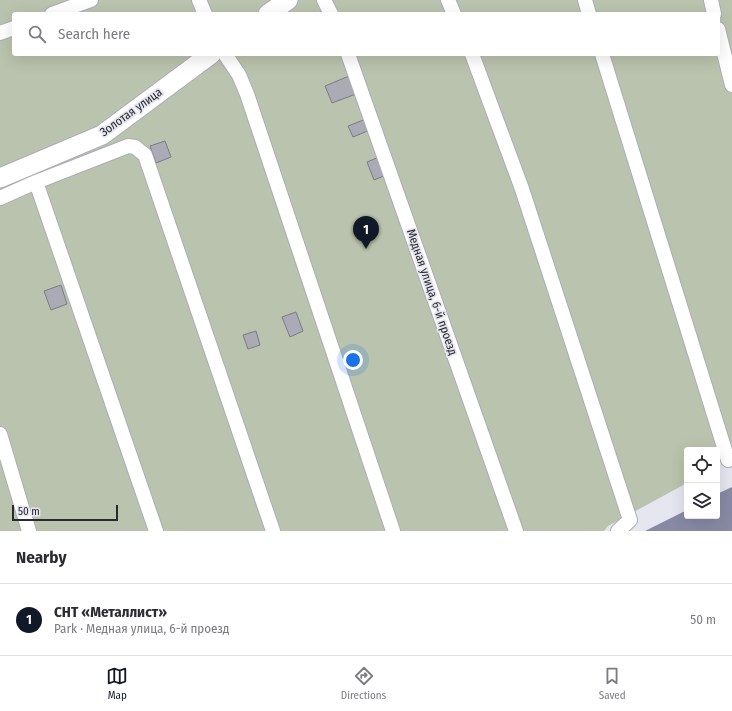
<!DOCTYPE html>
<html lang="en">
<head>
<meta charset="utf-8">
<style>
  :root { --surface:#fff; --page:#f7f7f7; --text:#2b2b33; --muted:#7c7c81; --line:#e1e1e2; --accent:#111827 }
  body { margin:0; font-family:"Fira Sans Condensed",sans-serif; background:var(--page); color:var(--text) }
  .controls { position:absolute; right:12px; bottom:12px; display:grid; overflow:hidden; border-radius:4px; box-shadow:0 4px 16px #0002 }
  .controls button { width:36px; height:36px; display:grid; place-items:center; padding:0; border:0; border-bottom:1px solid var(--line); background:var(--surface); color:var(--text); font:20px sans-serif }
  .scale { position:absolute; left:12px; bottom:10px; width:106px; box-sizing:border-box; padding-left:4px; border:2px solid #292a2d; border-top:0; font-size:11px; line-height:14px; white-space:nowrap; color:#292a2d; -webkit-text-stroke:3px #e5e6f0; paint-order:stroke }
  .you { position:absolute; left:353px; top:360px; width:14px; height:14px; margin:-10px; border:3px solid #fff; border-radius:50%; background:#1a73e8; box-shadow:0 0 0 6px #1a73e833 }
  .badge { display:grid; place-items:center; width:26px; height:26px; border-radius:50%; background:var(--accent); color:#fff; font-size:13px; font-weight:700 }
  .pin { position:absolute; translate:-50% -33px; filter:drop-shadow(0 1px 2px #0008) }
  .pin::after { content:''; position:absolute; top:21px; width:14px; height:12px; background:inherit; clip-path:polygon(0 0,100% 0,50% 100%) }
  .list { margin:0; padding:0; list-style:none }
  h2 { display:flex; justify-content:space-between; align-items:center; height:52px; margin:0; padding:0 16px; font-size:17px }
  h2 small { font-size:13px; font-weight:400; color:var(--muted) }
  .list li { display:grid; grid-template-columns:26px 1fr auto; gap:12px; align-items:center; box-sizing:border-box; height:72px; padding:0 16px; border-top:1px solid var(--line) }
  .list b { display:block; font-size:15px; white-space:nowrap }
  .list p { margin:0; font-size:13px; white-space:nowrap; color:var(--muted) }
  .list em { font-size:13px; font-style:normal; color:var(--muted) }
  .icon { flex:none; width:22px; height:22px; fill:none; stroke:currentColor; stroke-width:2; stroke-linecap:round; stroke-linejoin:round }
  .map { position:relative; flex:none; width:732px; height:531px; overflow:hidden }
  .search { position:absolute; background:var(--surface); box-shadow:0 4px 16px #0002; left:12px; right:12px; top:12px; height:44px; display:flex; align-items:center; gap:10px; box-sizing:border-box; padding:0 14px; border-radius:4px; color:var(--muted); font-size:15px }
  .sheet { height:124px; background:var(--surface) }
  nav { display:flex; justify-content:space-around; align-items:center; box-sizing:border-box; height:56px; border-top:1px solid var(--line); background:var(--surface); font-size:11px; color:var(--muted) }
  nav a { display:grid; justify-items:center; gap:2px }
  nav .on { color:var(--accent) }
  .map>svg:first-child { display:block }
  .green { fill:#bac3ad; fill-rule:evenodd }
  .water { fill:#888aa5 }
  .building { fill:#aaabb5; stroke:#7a7b84 }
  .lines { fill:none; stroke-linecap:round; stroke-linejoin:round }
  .street-casing { stroke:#acadb7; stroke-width:16 }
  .secondary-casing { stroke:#acadb7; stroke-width:21 }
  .street { stroke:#fff; stroke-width:14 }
  .secondary { stroke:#fff; stroke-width:19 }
  .labels { text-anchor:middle; stroke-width:3.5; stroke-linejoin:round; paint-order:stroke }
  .street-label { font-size:12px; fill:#292a2d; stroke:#e5e6f0 }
</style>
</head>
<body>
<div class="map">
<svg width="732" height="531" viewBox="0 0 732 531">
  <rect width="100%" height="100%" fill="#e5e6f0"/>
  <path class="green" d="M 0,0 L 732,0 L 732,443 L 717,464 L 717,450 L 687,450 L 687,483 L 608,526 L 604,531 L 0,531 ZM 14,14 L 718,14 L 718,54 L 14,54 Z"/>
  <path class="water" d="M 732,487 L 732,531 L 645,531 L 687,510 L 687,516 L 717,516 L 717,494 Z"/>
  <path class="building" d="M 349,76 L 356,94 L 332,103 L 325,86 Z
    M 366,119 L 370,130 L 353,137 L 348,126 Z
    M 165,141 L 171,157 L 156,163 L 150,146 Z
    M 379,157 L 386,175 L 374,180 L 367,162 Z
    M 61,285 L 67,304 L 51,310 L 44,291 Z
    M 296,312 L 303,331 L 290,337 L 282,317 Z
    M 256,331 L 260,345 L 248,349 L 243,335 Z"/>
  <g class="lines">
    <defs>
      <path id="street" d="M 199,0 L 205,14
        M 324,0 L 331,14
        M 448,0 L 454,14
        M 585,0 L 589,14
        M 711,0 L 714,14
        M 52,14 L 91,0
        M 718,29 L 732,85
        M 0,33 L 14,28
        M 225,54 L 239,75 L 247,94 L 393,531
        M 348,54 L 516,531
        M 472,54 L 522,189 L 630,520 L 618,531
        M 602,54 L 728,460
        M 0,198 L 36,182
        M 0,434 L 29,531
        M 156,531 L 36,182 L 128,146 L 135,147 L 145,155 L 273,531"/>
      <path id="secondary" d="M 268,14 L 288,0
        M 0,178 L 102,135 L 211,54"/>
    </defs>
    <use href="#street" class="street-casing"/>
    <use href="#secondary" class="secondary-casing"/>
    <use href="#street" class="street"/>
    <use href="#secondary" class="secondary"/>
  </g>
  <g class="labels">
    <g class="street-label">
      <text transform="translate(131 112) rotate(-36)" y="4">Золотая улица</text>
      <text transform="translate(432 292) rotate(71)" y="4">Медная улица, 6-й проезд</text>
    </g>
  </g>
</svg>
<div class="controls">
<button><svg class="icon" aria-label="locate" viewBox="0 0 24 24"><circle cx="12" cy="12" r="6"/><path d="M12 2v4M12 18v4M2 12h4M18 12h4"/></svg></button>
<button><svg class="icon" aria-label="layers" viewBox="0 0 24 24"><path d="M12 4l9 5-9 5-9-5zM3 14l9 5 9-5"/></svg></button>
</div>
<div class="scale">50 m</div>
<div class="you"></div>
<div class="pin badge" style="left:366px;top:249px">1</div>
<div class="search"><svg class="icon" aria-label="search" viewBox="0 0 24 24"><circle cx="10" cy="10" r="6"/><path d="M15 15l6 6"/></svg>Search here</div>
</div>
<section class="sheet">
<h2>Nearby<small></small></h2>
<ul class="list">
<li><span class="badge">1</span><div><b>СНТ «Металлист»</b><p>Park · Медная улица, 6-й проезд</p></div><em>50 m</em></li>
</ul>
</section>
<nav>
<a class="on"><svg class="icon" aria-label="map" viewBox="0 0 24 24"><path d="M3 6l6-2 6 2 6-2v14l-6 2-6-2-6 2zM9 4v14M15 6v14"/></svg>Map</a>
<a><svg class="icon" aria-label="directions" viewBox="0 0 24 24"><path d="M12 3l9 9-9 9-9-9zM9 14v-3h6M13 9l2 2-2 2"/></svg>Directions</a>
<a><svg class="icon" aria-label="saved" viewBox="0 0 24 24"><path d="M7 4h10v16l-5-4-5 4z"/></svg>Saved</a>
</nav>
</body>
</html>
